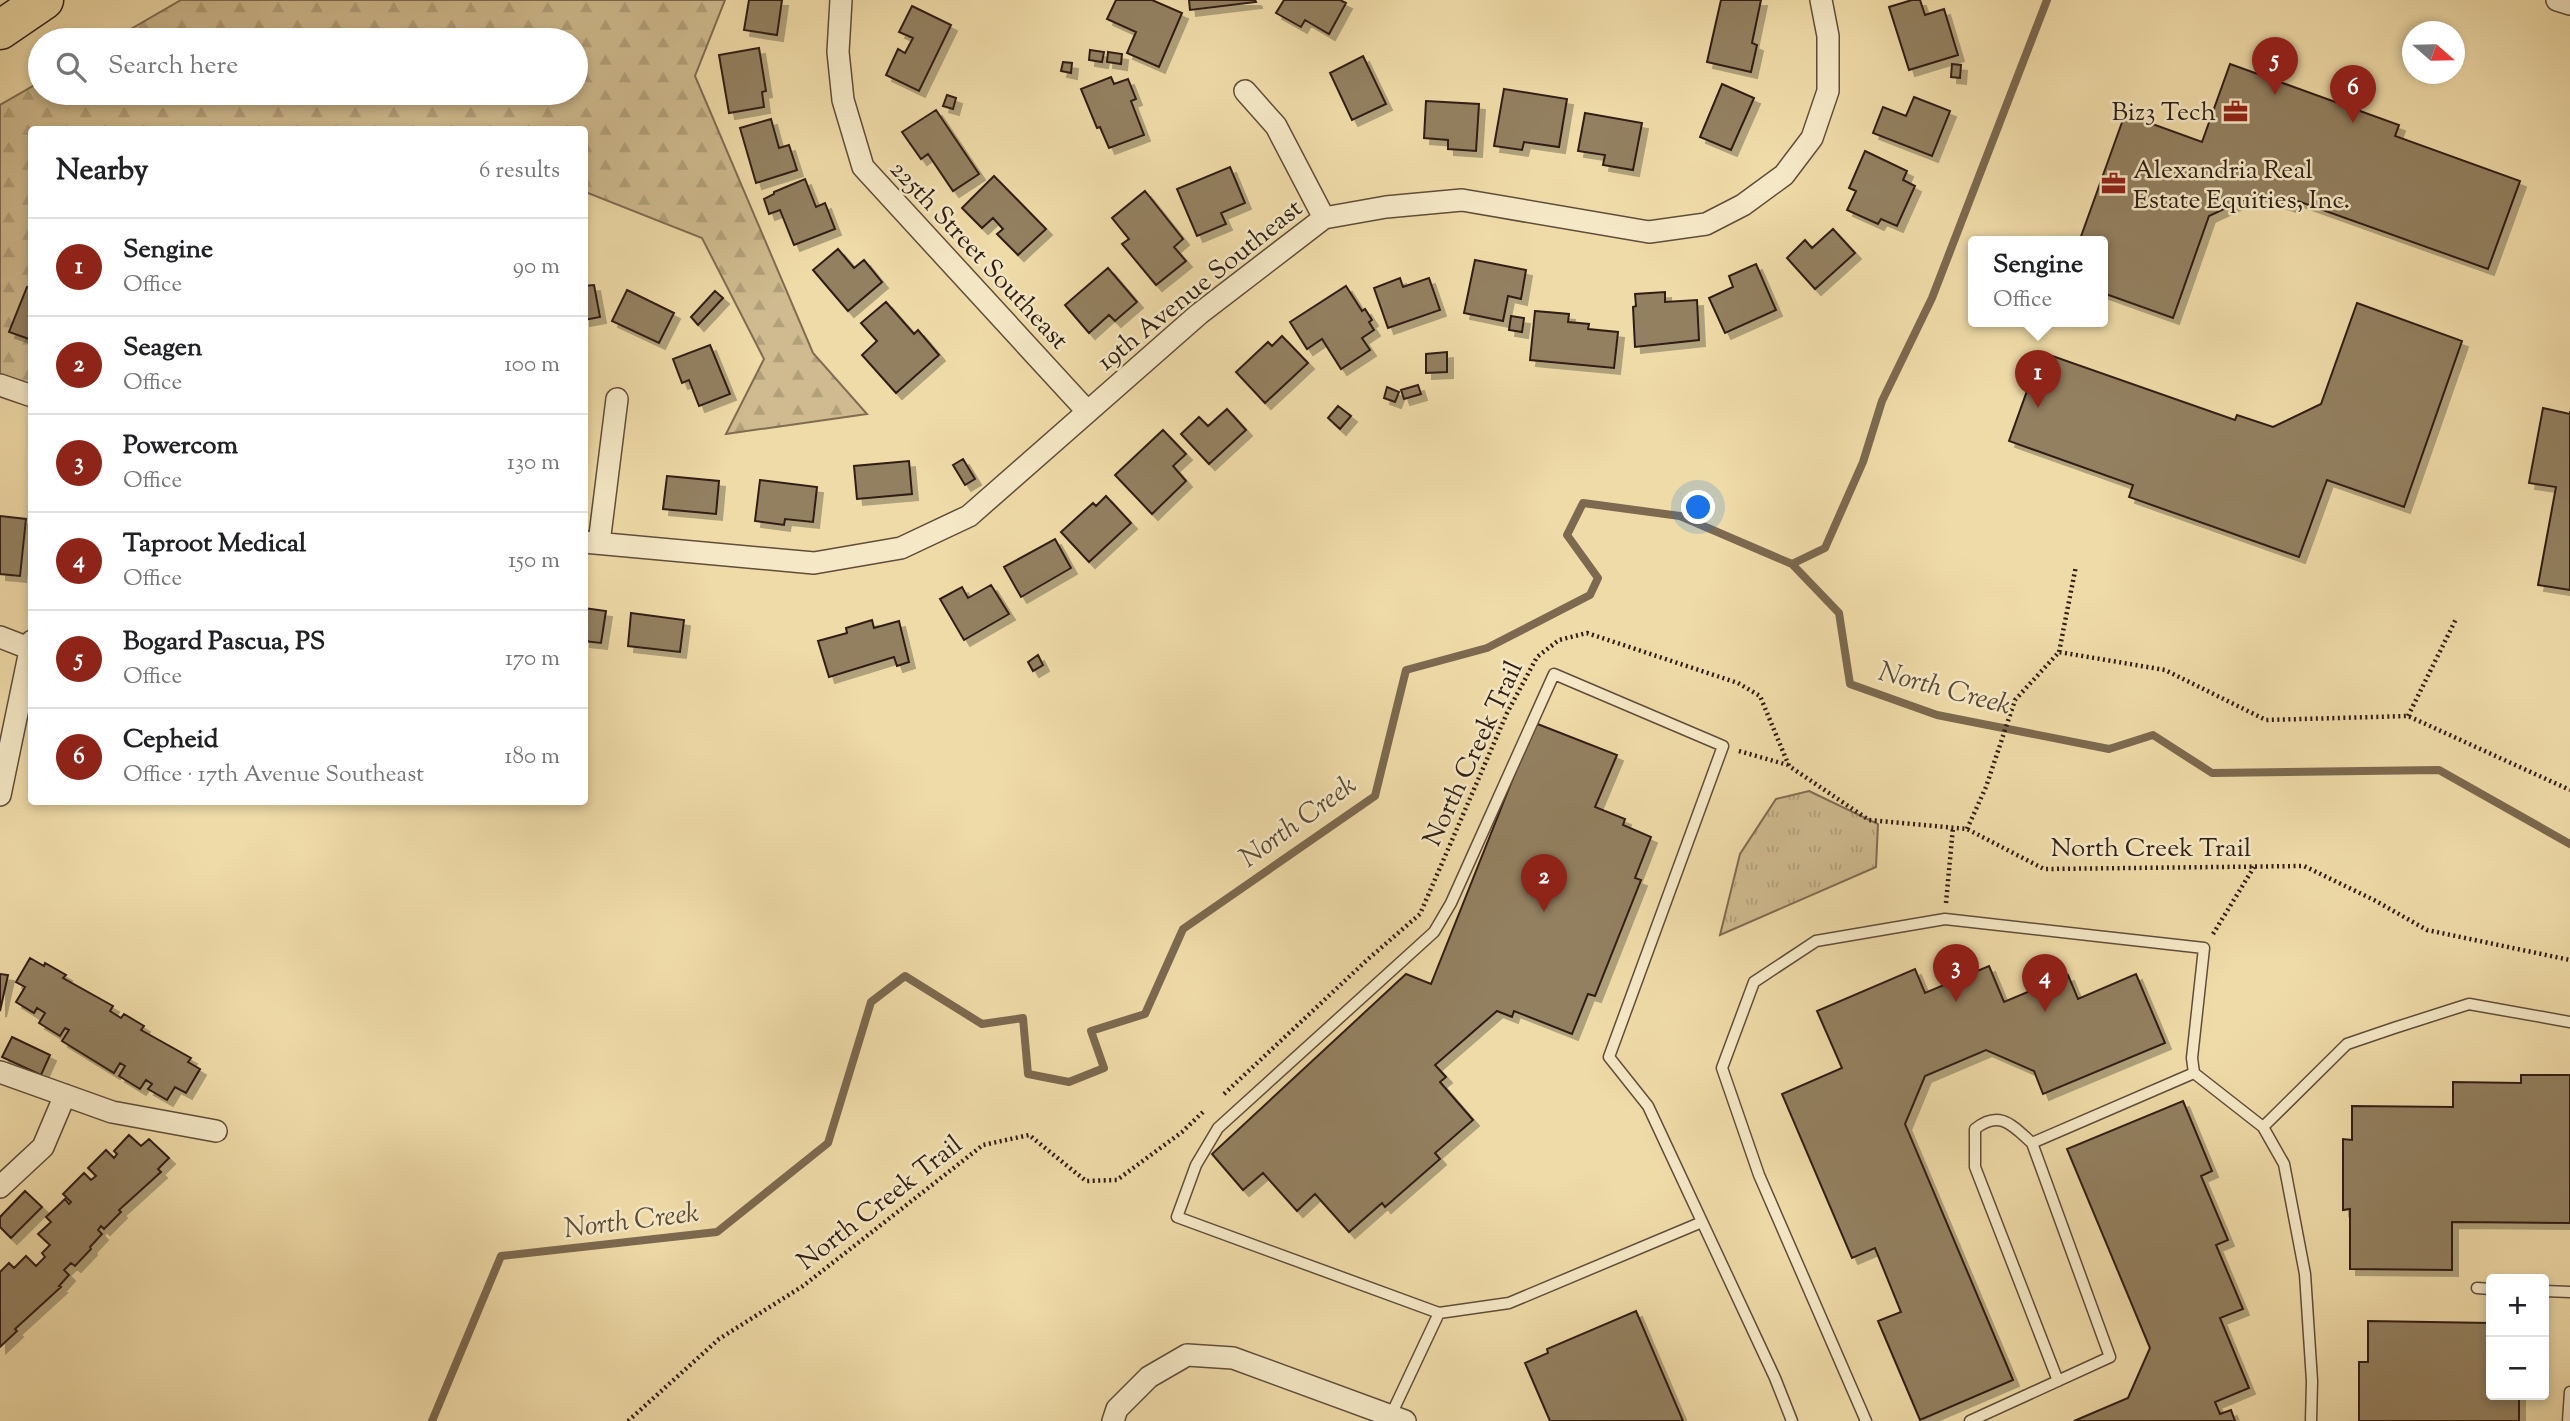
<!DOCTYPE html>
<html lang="en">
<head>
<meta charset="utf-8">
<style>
  :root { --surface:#fff; --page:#f6f6f6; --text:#202124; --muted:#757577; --line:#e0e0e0; --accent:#8f2418 }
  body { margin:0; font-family:"Sorts Mill Goudy",serif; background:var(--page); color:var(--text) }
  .controls { position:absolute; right:21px; bottom:21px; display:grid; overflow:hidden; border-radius:7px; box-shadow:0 4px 10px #0003 }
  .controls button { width:63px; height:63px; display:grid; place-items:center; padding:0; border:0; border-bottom:2px solid var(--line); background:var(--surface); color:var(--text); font:35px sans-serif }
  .compass { position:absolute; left:2402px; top:21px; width:63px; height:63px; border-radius:50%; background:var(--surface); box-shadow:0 4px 10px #0003; rotate:110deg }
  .you { position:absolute; left:1699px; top:508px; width:24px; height:24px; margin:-18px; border:5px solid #fff; border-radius:50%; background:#1a73e8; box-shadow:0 0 0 10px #1a73e833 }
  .badge { display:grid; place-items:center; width:46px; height:46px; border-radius:50%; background:var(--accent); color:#fff; font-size:23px; font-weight:700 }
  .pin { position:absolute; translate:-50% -58px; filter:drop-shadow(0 2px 4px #0008) }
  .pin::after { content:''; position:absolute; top:37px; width:24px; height:21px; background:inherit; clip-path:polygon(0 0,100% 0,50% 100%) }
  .popup { position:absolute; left:1968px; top:236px; width:140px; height:91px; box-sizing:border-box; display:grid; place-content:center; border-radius:7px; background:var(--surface); filter:drop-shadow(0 2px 5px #0005); font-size:23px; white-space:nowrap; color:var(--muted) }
  .popup b { font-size:26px; color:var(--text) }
  .popup::after { content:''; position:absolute; left:50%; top:100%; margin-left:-14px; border:14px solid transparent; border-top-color:var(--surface) }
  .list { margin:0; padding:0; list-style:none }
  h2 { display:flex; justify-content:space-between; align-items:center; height:91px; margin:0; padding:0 28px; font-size:30px }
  h2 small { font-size:23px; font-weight:400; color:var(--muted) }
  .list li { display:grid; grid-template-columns:46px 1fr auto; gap:21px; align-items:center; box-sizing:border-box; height:98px; padding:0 28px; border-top:2px solid var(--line) }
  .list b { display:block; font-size:26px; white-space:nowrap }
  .list p { margin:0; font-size:23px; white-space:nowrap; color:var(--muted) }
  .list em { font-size:23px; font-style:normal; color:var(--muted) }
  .icon { flex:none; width:38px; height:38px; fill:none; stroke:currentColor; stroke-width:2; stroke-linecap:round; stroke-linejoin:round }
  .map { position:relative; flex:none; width:2570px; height:1421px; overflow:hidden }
  .search { position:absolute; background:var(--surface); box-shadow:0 4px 10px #0003; left:28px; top:28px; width:560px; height:77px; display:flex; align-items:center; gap:18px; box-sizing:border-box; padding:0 24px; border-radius:38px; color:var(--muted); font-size:26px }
  .panel { position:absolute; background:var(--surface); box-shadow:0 4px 10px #0003; left:28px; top:126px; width:560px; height:679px; border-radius:7px }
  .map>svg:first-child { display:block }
  .forest { fill:url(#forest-firs); stroke:#806c52; stroke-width:2 }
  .park { fill:url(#park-tufts); stroke:#806c52; stroke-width:2 }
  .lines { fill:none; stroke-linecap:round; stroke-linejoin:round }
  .stream { stroke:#7c694f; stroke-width:8 }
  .building { fill:#938061; stroke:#301e15; stroke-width:2; filter:url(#shadow) }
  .lane-casing { stroke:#604d3a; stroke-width:13 }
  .street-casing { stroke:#604d3a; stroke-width:24 }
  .highway-casing { stroke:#301e15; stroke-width:41 }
  .path { stroke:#301e15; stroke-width:4.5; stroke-dasharray:2 3.5; stroke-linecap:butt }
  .lane { stroke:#f5e8c6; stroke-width:10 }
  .street { stroke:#f5e8c6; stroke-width:21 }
  .highway { stroke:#efdba8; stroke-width:38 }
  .labels { text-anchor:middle; stroke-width:5; stroke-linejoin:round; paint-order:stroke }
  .poi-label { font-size:26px; fill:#301e15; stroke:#f5e8c6; text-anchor:end }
  .street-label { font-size:26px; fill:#301e15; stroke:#f5e8c6 }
  .water-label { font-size:28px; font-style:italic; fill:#5c4a37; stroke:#f5e8c6 }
</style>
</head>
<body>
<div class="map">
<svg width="2570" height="1421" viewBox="0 0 2570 1421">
  <defs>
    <pattern id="forest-firs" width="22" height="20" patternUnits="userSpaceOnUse" patternTransform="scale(1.75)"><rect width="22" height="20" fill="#cfbb8f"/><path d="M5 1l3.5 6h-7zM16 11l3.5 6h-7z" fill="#b2a07a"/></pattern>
    <pattern id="park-tufts" width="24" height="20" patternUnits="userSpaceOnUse" patternTransform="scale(1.75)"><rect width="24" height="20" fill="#cfbb8f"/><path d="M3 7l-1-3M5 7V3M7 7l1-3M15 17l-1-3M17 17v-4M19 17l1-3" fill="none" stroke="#b2a07a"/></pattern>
    <filter id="shadow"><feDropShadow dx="6" dy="6" stdDeviation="0" flood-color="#0004"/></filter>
  </defs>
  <rect width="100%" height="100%" fill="#efdba8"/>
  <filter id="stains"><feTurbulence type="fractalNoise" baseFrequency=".00286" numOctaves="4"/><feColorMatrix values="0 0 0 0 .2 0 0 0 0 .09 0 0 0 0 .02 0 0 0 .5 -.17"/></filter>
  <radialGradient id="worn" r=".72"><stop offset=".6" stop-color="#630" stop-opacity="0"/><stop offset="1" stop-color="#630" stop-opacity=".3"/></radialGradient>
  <path class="forest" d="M 181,0 L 725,0 L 695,76 L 813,353 L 867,414 L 726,434 L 764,359 L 702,238 L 588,193 L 585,193 L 584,130 L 32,130 L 31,396 L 0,385 L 0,105 L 40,82 L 40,93 L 576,93 L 576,40 L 112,40 Z"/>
  <path class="park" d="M 1809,791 L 1878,824 L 1876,867 L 1720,935 L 1740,854 L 1776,799 Z"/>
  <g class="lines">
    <path class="stream" d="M 1792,564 L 1825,548 L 1863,462 L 1882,401 L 1932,298 L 2047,0
      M 432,1421 L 501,1256 L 717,1232 L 828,1143 L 871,1002 L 905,976 L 982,1024 L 1023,1018 L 1028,1074 L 1069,1082 L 1104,1068 L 1091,1031 L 1145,1014 L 1183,929 L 1375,796 L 1406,670 L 1487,648 L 1590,595 L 1598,578 L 1567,535 L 1583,503 L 1680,516 L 1792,564 L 1839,613 L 1850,684 L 1937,715 L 2109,749 L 2153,735 L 2212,773 L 2439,770 L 2570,844"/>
  </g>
  <path class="building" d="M 749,0 L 782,0 L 777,35 L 744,30 Z
    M 1116,0 L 1152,0 L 1182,13 L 1159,67 L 1127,53 L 1136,32 L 1107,19 Z
    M 1189,0 L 1255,0 L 1256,2 L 1190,10 Z
    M 1284,0 L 1340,0 L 1346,3 L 1329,34 L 1305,20 L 1301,27 L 1276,13 Z
    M 1721,0 L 1761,0 L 1752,43 L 1757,45 L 1751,72 L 1707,62 Z
    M 1912,0 L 1920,0 L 1925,15 L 1944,9 L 1958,55 L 1909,70 L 1889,7 Z
    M 912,6 L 951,25 L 919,91 L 886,75 L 898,49 L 905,53 L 913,38 L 899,32 Z
    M 759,48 L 766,91 L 762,92 L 764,107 L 729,113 L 719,55 Z
    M 1090,50 L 1104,52 L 1102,62 L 1089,60 Z
    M 1108,52 L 1122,54 L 1121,64 L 1107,62 Z
    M 1363,56 L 1386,104 L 1352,120 L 1330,73 Z
    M 1063,62 L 1072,63 L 1071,73 L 1061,71 Z
    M 1952,64 L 1961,65 L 1960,78 L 1951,77 Z
    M 2230,64 L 2399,125 L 2395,136 L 2520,181 L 2488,269 L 2295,200 L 2293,207 L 2256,194 L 2209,216 L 2173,318 L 2103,293 L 2103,242 L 2079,242 L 2125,114 L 2202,142 Z
    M 1111,77 L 1114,84 L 1128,79 L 1136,99 L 1131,101 L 1144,135 L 1109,148 L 1100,127 L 1097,128 L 1081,89 Z
    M 1722,84 L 1754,98 L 1731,150 L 1700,137 Z
    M 1504,89 L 1567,99 L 1559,147 L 1524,142 L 1522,150 L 1494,146 Z
    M 947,95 L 956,98 L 953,109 L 943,106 Z
    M 1914,97 L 1950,111 L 1932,156 L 1873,133 L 1883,107 L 1906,116 Z
    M 1426,101 L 1479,104 L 1476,151 L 1448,149 L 1448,140 L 1424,138 Z
    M 936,110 L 979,174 L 953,191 L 928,154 L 921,159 L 902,132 Z
    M 1585,113 L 1642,123 L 1633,170 L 1603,165 L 1605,155 L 1578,151 Z
    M 771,119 L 779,148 L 789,145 L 797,170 L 756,183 L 740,128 Z
    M 1865,151 L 1907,171 L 1903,180 L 1915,186 L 1897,226 L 1881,219 L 1878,224 L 1847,210 L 1856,191 L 1849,188 Z
    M 1230,167 L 1245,203 L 1221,213 L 1226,224 L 1197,236 L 1177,189 Z
    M 994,176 L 1046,229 L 1018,255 L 997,234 L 1003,229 L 993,218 L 982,228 L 962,208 Z
    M 805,179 L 816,207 L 825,203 L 835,229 L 794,245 L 780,210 L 769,214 L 764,199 L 774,194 L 774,192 Z
    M 1145,191 L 1183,239 L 1174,247 L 1186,261 L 1156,285 L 1122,244 L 1129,239 L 1112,218 Z
    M 1833,229 L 1855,253 L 1815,289 L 1787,258 L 1805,240 L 1812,248 Z
    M 838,249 L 854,268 L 864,260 L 882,282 L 848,311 L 813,270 Z
    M 1475,260 L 1526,270 L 1521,299 L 1508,296 L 1503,321 L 1464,313 Z
    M 1756,264 L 1776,310 L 1725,333 L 1709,298 L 1733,287 L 1729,276 Z
    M 1108,268 L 1137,302 L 1115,321 L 1109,315 L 1089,333 L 1065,305 Z
    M 1400,278 L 1403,287 L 1429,278 L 1440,310 L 1388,328 L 1374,288 Z
    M 594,285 L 600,317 L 584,320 L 584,286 Z
    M 1346,286 L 1362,311 L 1365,309 L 1372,320 L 1369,322 L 1374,330 L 1362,338 L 1370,350 L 1341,369 L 1322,339 L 1307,349 L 1290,322 Z
    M 27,287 L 32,289 L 32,340 L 9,332 Z
    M 627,290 L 674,313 L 659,343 L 612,321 Z
    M 715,291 L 723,298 L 698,325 L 691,317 Z
    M 1665,292 L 1665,302 L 1697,300 L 1699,340 L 1635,347 L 1633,307 L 1636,306 L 1635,294 Z
    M 886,302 L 914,334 L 918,330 L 939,355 L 896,393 L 862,355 L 877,341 L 861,323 Z
    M 2357,303 L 2462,341 L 2404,507 L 2327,480 L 2299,557 L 2129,497 L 2133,485 L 2009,441 L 2041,352 L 2235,420 L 2237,415 L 2273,427 L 2321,404 Z
    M 1535,311 L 1569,314 L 1568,322 L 1589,324 L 1588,329 L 1618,332 L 1614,368 L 1530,360 Z
    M 1511,316 L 1524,318 L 1522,332 L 1509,330 Z
    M 1282,336 L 1308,363 L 1265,403 L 1236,372 L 1268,342 L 1272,346 Z
    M 710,345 L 730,394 L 699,406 L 689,380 L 682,383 L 673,359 Z
    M 1447,352 L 1447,372 L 1426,373 L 1426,354 Z
    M 1418,385 L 1421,394 L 1404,399 L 1401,390 Z
    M 1387,387 L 1399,392 L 1395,402 L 1384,398 Z
    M 1338,406 L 1351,416 L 1340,429 L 1328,418 Z
    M 2543,408 L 2570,414 L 2570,411 L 2570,590 L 2538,585 L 2556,487 L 2529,483 Z
    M 1227,409 L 1246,430 L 1209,464 L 1181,434 L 1199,417 L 1208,426 Z
    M 1163,430 L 1186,454 L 1173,466 L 1186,481 L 1152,514 L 1115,475 Z
    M 963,459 L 975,479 L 965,485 L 953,465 Z
    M 909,461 L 912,494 L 857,499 L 854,466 Z
    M 667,476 L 719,481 L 716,514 L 663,509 Z
    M 760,480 L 817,487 L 813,522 L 785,519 L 784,525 L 755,521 Z
    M 1106,496 L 1131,523 L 1089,562 L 1061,532 L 1093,503 L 1096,506 Z
    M 0,516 L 26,519 L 20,576 L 0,574 Z
    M 1055,539 L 1071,568 L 1021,597 L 1004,567 Z
    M 991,585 L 1009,614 L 964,640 L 940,599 L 962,587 L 968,598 Z
    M 584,608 L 606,611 L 601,643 L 584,641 Z
    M 631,613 L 684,620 L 680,652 L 628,646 Z
    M 872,620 L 874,628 L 899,621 L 909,662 L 897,666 L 894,657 L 829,677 L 818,641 L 847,633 L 846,628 Z
    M 1038,655 L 1043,665 L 1033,671 L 1028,662 Z
    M 1535,723 L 1617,755 L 1595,807 L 1625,819 L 1623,825 L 1651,837 L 1635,878 L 1641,880 L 1595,996 L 1588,994 L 1572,1034 L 1514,1011 L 1512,1017 L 1497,1011 L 1435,1065 L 1446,1077 L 1440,1082 L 1473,1120 L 1435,1153 L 1440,1159 L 1385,1207 L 1382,1203 L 1349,1232 L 1315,1194 L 1297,1211 L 1263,1173 L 1243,1190 L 1212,1154 L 1406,974 L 1431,984 Z
    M 30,958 L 44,966 L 45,963 L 66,975 L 63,978 L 113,1006 L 110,1011 L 121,1018 L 124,1014 L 144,1026 L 141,1030 L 191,1058 L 188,1062 L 200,1069 L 186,1093 L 175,1087 L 167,1100 L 148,1089 L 152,1084 L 146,1080 L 140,1089 L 119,1076 L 125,1066 L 120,1063 L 114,1073 L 62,1041 L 69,1030 L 65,1028 L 60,1036 L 39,1023 L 45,1013 L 37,1008 L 34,1013 L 16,1002 L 25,987 L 16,982 Z
    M 1989,966 L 2004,1002 L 2068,975 L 2078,999 L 2136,974 L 2165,1043 L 2043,1094 L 2034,1071 L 1986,1050 L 1925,1076 L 1905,1124 L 2013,1380 L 1920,1420 L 1878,1321 L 1901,1312 L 1875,1248 L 1852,1258 L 1782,1094 L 1842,1068 L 1817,1011 L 1915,969 L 1925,993 Z
    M 0,974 L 8,975 L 0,1011 Z
    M 12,1037 L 50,1055 L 41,1075 L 2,1057 Z
    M 2521,1075 L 2570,1075 L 2570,1223 L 2452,1222 L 2452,1270 L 2350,1269 L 2350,1209 L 2343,1210 L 2343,1139 L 2352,1140 L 2352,1106 L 2453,1107 L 2453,1082 L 2521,1083 Z
    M 2183,1101 L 2212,1171 L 2201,1176 L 2228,1240 L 2216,1245 L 2243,1309 L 2220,1318 L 2249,1388 L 2215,1402 L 2220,1414 L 2231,1410 L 2235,1421 L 2074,1421 L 2128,1398 L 2150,1348 L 2067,1149 Z
    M 129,1135 L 141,1146 L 149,1139 L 169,1158 L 158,1169 L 161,1172 L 119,1210 L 121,1212 L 104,1229 L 101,1226 L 98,1230 L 102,1234 L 90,1247 L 91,1249 L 75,1266 L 71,1263 L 64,1270 L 69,1275 L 59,1286 L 61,1287 L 15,1329 L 17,1331 L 0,1347 L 0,1272 L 9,1263 L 14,1268 L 26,1256 L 36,1266 L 45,1257 L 42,1253 L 50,1245 L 38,1234 L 51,1222 L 46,1217 L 65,1199 L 69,1204 L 71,1202 L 63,1194 L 84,1173 L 91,1180 L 96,1176 L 88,1168 L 106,1150 L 114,1158 L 117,1154 L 114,1151 Z
    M 25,1191 L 42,1207 L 11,1238 L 0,1227 L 0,1217 Z
    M 1636,1311 L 1683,1421 L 1550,1421 L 1525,1363 L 1548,1353 L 1547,1349 Z
    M 2368,1321 L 2491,1323 L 2491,1395 L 2519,1395 L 2519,1421 L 2359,1421 L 2359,1362 L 2368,1362 Z"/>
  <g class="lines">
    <defs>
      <path id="lane" d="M 2263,1127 L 2284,1164 L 2305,1274 L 2312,1381 L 2311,1421
        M 2032,1143 C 2013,1126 2000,1109 1975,1129 L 1975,1167 L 2058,1381
        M 2477,1288 L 2491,1289
        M 2544,1291 L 2570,1292
        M 1439,1313 L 1509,1303 L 1702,1222
        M 1391,1415 L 1439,1313 L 1177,1217 L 1196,1165 L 1218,1128 L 1434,932 L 1451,903 L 1554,674 L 1723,746 L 1609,1057 L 1648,1106 L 1775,1378 L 1792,1421
        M 1866,1421 L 1759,1175 L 1722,1068 L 1754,982 L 1816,941 L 1945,919 L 2204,948 L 2192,1058 L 2194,1073 L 2263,1127 L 2347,1044 L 2394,1028 L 2469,1004 L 2570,1022
        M 1970,1421 L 2110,1357 L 2032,1143 L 2194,1073
        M 2568,1421 L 2570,1392"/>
      <path id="street" d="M 841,0 L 838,52 L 843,100 L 863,167 L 1087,411
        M 2557,0 L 2570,4
        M 1245,91 L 1276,126 L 1324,218
        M 0,385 L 32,396
        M 584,542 L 814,563 L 901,548 L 969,516 L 1199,314 L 1324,218 L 1386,207 L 1462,200 L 1649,232 L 1706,224 L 1743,205 L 1784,175 L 1812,138 L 1828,91 L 1828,36 L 1821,0
        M 599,543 L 617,399
        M 0,637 L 31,649
        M 0,795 L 32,641
        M 0,1072 L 112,1112 L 216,1131
        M 0,1187 L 43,1147 L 65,1095
        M 1113,1421 L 1117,1409 L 1149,1377 L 1187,1355 L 1233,1358 L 1405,1421"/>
      <path id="highway" d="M 0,30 L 44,0"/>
    </defs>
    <use href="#lane" class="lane-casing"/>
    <use href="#street" class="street-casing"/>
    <use href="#highway" class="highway-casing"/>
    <path class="path" d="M 2059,652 L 2076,566
      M 2408,716 L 2456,619
      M 1739,751 L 1788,765
      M 1967,829 L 1986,787 L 2015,700 L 2059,652 L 2165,670 L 2266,720 L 2408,716 L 2570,790
      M 1946,903 L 1953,827
      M 2213,934 L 2254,867
      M 1224,1094 L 1367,960 L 1420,914 L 1507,713 L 1537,657 L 1559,640 L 1587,633 L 1738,683 L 1760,696 L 1789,766 L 1869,820 L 1967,829 L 2044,869 L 2304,866 L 2374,900 L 2427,930 L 2570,960
      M 628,1421 L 719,1339 L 803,1286 L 983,1145 L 1029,1135 L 1086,1181 L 1117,1180 L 1182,1132 L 1204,1111"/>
    <use href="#lane" class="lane"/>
    <use href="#street" class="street"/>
    <use href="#highway" class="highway"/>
  </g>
  <defs>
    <symbol id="office-bare" viewBox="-9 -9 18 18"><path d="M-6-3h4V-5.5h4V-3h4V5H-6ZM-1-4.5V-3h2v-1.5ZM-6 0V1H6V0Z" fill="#8f2418" stroke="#f5e8c6" stroke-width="2.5" paint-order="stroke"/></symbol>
  </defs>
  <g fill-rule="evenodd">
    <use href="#office-bare" x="2218" y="94" width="35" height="35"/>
    <use href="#office-bare" x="2096" y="166" width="35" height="35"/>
  </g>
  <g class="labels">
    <g class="poi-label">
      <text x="2216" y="120">Biz3 Tech</text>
      <text x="2133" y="178" text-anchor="start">Alexandria Real<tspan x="2133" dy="30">Estate Equities, Inc.</tspan></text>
    </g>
    <g class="street-label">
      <text transform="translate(980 254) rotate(47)" y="9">225th Street Southeast</text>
      <text transform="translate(1199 284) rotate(-39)" y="9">19th Avenue Southeast</text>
      <text transform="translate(1472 753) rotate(-65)" y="9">North Creek Trail</text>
      <text x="2151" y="856">North Creek Trail</text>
      <text transform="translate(879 1202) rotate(-38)" y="9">North Creek Trail</text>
    </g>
    <g class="water-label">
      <text transform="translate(1945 687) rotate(15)" y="10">North Creek</text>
      <text transform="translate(1297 820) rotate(-36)" y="10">North Creek</text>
      <text transform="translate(631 1219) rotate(-7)" y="10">North Creek</text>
    </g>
  </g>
  <rect width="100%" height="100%" filter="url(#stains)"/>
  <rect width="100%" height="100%" fill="url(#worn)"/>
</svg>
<div class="controls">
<button>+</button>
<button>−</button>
</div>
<svg class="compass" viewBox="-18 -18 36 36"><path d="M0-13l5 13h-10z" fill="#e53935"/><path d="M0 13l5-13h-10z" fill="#757577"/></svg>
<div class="you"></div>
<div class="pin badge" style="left:2038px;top:408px">1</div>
<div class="popup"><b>Sengine</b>Office</div>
<div class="pin badge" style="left:1544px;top:912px">2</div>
<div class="pin badge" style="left:1956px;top:1002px">3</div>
<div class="pin badge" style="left:2045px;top:1012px">4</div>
<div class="pin badge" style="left:2275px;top:95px">5</div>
<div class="pin badge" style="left:2353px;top:123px">6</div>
<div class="search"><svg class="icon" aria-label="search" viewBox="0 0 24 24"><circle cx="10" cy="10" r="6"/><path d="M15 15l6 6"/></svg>Search here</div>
<section class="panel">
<h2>Nearby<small>6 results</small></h2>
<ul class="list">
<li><span class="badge">1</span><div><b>Sengine</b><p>Office</p></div><em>90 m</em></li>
<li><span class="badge">2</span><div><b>Seagen</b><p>Office</p></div><em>100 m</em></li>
<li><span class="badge">3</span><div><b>Powercom</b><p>Office</p></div><em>130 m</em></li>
<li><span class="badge">4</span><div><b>Taproot Medical</b><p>Office</p></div><em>150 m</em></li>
<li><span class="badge">5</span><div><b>Bogard Pascua, PS</b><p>Office</p></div><em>170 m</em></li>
<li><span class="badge">6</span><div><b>Cepheid</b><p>Office · 17th Avenue Southeast</p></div><em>180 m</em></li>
</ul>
</section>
</div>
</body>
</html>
